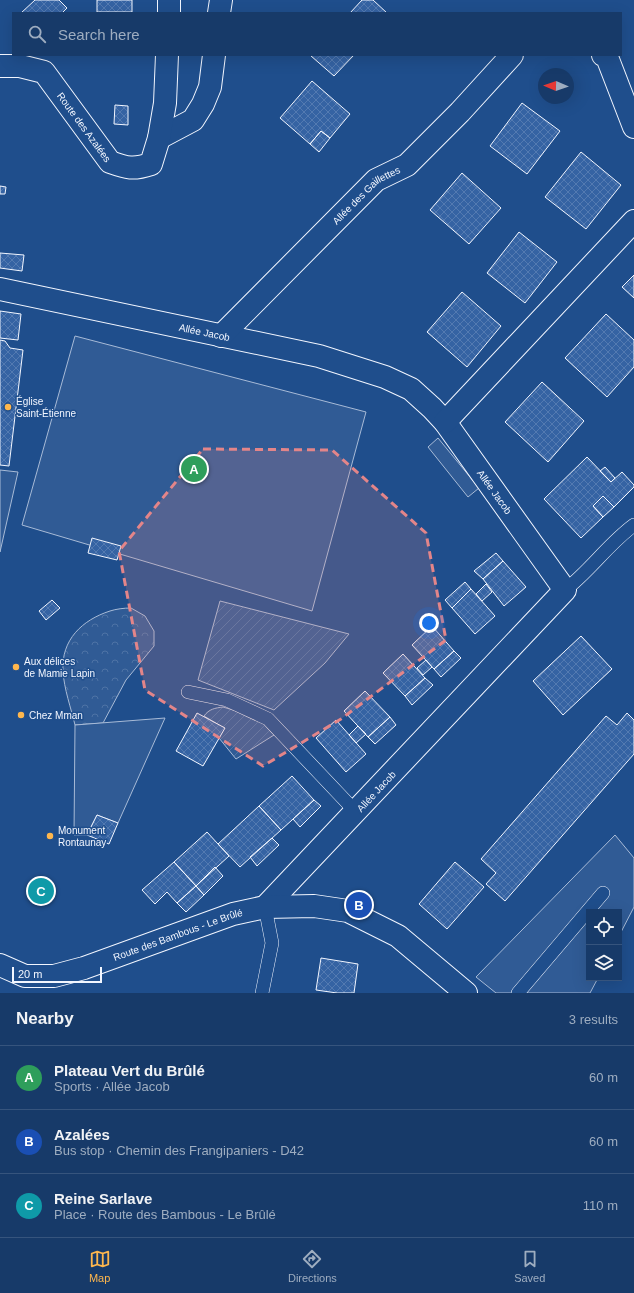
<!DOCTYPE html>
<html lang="en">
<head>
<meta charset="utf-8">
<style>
  :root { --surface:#173a69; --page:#20416f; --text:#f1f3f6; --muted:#9eadc0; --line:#36547d; --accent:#ffb74d }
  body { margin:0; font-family:Arial,sans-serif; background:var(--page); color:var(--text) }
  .controls { position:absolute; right:12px; bottom:12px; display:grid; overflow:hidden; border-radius:0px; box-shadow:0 4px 16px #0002 }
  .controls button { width:36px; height:36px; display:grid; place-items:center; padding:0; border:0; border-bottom:1px solid var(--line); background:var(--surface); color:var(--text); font:20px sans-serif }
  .compass { position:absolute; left:538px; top:68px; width:36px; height:36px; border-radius:50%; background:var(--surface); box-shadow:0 4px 16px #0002; rotate:272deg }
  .scale { position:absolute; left:12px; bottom:10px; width:90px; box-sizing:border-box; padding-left:4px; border:2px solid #f2f6ff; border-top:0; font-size:11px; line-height:14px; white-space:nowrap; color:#f2f6ff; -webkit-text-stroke:3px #1f4e8c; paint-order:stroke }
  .you { position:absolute; left:429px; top:623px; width:14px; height:14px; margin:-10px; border:3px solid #fff; border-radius:50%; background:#1a73e8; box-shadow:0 0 0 6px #1a73e833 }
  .badge { display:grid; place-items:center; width:26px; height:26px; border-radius:50%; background:var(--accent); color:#fff; font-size:13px; font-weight:700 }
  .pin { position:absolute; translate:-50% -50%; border:2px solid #fff; box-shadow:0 1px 4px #0006 }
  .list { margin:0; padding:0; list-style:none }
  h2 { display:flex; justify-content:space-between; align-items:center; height:52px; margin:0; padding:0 16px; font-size:17px }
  h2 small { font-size:13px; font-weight:400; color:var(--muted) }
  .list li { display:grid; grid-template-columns:26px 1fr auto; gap:12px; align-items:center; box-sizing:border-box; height:64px; padding:0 16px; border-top:1px solid var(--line) }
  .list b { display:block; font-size:15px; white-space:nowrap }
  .list p { margin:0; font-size:13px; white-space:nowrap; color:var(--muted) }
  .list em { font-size:13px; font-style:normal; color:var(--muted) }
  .icon { flex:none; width:22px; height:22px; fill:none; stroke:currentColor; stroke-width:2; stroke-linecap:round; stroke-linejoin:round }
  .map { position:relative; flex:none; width:634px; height:993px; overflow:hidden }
  .search { position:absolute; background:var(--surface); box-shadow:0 4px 16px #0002; left:12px; right:12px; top:12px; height:44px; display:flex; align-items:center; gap:10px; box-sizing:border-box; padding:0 14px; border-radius:0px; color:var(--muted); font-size:15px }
  .sheet { height:244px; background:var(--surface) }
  nav { display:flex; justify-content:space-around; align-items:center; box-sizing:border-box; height:56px; border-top:1px solid var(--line); background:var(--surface); font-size:11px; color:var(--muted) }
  nav a { display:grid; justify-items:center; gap:2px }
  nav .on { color:var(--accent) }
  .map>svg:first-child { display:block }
  .forest { fill:url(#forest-crowns); stroke:#a8bbd7 }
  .garden { fill:url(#garden-furrows); stroke:#a8bbd7 }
  .built { fill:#305b95; stroke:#a8bbd7 }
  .building { fill:url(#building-cross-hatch); stroke:#f2f6ff }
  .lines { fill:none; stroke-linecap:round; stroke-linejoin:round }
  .service-casing { stroke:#f2f6ff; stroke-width:14 }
  .minor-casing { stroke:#f2f6ff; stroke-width:24 }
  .tertiary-casing { stroke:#f2f6ff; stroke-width:24 }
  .secondary-casing { stroke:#f2f6ff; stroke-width:24 }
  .service { stroke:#1f4e8c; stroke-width:13 }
  .minor { stroke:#1f4e8c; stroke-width:22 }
  .tertiary { stroke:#1f4e8c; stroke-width:22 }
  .secondary { stroke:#1f4e8c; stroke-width:22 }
  .marked { fill:#e38589; fill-opacity:0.2; stroke:#e38589; stroke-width:3; stroke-dasharray:8 5; stroke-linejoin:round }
  .poi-dot { fill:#ffb74d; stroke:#1f4e8c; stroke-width:1.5 }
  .labels { text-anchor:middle; stroke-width:3; stroke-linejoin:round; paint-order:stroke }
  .street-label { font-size:10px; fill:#f2f6ff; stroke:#1f4e8c }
  .poi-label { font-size:10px; fill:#f2f6ff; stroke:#1f4e8c; text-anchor:start }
</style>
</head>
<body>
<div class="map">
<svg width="634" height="993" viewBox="0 0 634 993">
  <defs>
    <pattern id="forest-crowns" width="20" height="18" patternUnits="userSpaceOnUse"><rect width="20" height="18" fill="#305b95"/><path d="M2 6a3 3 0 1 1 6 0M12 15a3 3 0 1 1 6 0" fill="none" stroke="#4e73a5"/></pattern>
    <pattern id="garden-furrows" width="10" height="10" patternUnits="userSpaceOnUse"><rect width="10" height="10" fill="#305b95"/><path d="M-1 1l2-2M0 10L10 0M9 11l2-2" fill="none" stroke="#4e73a5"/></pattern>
    <pattern id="building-cross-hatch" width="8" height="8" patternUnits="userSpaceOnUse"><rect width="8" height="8" fill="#3563a3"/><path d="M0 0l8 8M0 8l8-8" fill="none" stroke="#537ab1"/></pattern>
  </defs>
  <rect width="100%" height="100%" fill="#1f4e8c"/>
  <path class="forest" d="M 131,608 L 145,616 L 154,631 L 154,646 L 126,680 L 103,723 L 75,725 C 71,708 64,689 63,671 C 61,640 82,620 110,611 C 116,609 124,608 131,608 Z"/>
  <path class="garden" d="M 220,601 L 349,634 L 325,663 L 274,710 L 198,680 Z
    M 223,707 L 243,713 L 263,723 L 274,735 L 236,759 L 219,738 L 224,728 L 204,716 C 209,709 215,708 223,707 Z"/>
  <path class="built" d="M 75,336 L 366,412 L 312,611 L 22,525 Z
    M 438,438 L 479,488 L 468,497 L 428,447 Z
    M 0,470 L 18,472 L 0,552 Z
    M 165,718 L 118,823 L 97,815 L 87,835 L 74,835 L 75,725 Z
    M 615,835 L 634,858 L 634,907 L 619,936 L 619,912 L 589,912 L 589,978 L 598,978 L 590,993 L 496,993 L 476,977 Z"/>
  <path class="building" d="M 35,0 L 59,0 L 67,8 L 62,13 L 21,13 Z
    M 97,0 L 132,0 L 132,12 L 97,12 Z
    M 362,0 L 373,0 L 387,13 L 350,13 Z
    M 312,55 L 354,55 L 334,76 L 311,56 Z
    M 312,81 L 350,114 L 330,138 L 321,131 L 310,144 L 280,118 Z
    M 522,103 L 560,131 L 527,174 L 490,146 Z
    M 115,105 L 128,106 L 128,125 L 114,124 Z
    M 321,131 L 330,138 L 319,152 L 310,144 Z
    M 581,152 L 621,185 L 586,229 L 545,197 Z
    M 462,173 L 501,208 L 469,244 L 430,210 Z
    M 0,186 L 6,187 L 5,194 L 0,194 Z
    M 519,232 L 557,262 L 525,303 L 487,273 Z
    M 0,253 L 24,255 L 22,271 L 0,268 Z
    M 634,275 L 634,298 L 622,287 Z
    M 462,292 L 501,326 L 467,367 L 427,332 Z
    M 0,311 L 21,314 L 18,340 L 0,338 Z
    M 606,314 L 634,340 L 634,367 L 607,397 L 565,358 Z
    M 0,340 L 5,341 L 10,348 L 23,350 L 9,466 L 0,465 Z
    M 542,382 L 584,421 L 548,462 L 505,422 Z
    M 587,457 L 611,482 L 622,472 L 634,485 L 634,487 L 614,507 L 603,496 L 593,506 L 603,517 L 581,538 L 544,499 Z
    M 605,467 L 615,478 L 611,482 L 600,471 Z
    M 603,496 L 614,507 L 603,517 L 593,506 Z
    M 92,538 L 121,546 L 117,560 L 88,553 Z
    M 496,553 L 503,561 L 483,579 L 474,571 Z
    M 503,561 L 526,587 L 504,606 L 483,579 Z
    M 465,582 L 471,589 L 452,608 L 445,600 Z
    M 486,584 L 492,592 L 482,601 L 476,594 Z
    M 471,589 L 495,616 L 475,634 L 452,608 Z
    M 52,600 L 60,608 L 46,620 L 39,611 Z
    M 432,626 L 454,651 L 434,669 L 412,645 Z
    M 581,636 L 612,669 L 563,715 L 533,681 Z
    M 454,651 L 461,658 L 441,677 L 434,669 Z
    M 403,654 L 425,678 L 405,696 L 383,673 Z
    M 426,660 L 432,667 L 423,675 L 417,668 Z
    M 425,678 L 433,685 L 412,705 L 405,696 Z
    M 365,691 L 390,717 L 368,737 L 344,711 Z
    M 197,713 L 225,728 L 203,766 L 176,751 Z
    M 627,713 L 634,720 L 634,754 L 505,901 L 486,884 L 496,873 L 481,859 L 606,716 L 617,725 Z
    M 390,717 L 396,725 L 375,744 L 368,737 Z
    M 336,720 L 366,754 L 346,772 L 316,738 Z
    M 358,726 L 366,734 L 356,743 L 349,735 Z
    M 292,776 L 314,800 L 281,830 L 259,806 Z
    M 314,800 L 321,806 L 300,827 L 293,819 Z
    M 259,806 L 281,830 L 240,867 L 218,844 Z
    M 97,815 L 118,823 L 109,844 L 87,835 Z
    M 207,832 L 229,856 L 196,886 L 174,862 Z
    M 272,838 L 279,845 L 257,866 L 250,857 Z
    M 174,862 L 196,886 L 177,903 L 167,892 L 155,904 L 142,890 Z
    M 455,862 L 484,887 L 447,929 L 419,904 Z
    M 215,867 L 223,876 L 204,895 L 196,886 Z
    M 196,886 L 204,895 L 186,912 L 177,903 Z
    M 321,958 L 358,964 L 354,993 L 337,993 L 316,990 Z"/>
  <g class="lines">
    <defs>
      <path id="service" d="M 565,590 C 590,571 608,544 634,525
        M 188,692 L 227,700 L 268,719 L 356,812
        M 262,993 L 272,943 L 265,907
        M 518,993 L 603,893"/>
      <g id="minor">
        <path d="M 219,13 L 221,0"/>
        <path d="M 603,55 L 607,57 L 634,127"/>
        <path d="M 159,138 L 193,120 L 203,104 L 210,87 L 214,55"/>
        <path id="s1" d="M 0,289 L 319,356 L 385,377 L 411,389 L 432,408 L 445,422 L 565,590 L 265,907"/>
        <path id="s2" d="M 221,336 L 376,180 L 407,165 L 460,112 L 512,55"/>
        <path d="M 445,422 L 634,221"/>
      </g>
      <g id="tertiary">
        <path id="s3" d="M 0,965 L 25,976 L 54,976 L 84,968 L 233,914 L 265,907 L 314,906 L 348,911 L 398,936 L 466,993"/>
      </g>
      <g id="secondary">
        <path d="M 169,13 L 169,0"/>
        <path id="s4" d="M 0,66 L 20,66 L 44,72 L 110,162 C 127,168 133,170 151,164 L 159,138 L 165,103 L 167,55"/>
      </g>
    </defs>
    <use href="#service" class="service-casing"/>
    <use href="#minor" class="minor-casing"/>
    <use href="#tertiary" class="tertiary-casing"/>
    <use href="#secondary" class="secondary-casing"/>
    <use href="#service" class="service"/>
    <use href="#minor" class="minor"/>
    <use href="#tertiary" class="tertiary"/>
    <use href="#secondary" class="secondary"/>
  </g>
  <path class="marked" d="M 203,449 L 332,450 L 426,533 L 446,640 L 341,719 L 263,766 L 145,690 L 119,551 Z"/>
  <g class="poi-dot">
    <circle cx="8" cy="407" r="4"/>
    <circle cx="16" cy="667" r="4"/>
    <circle cx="21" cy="715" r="4"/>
    <circle cx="50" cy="836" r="4"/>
  </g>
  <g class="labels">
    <g class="street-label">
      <text dy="4" stroke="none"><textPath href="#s4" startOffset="113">Route des Azalées</textPath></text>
      <text dy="4" stroke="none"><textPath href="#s2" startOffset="203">Allée des Gaillettes</textPath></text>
      <text dy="4" stroke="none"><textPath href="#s1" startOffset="209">Allée Jacob</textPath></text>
      <text dy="4" stroke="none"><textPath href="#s1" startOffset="557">Allée Jacob</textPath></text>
      <text transform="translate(376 791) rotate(-47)" y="4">Allée Jacob</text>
      <text dy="4" stroke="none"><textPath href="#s3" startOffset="187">Route des Bambous - Le Brûlé</textPath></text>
    </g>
    <g class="poi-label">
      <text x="16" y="405">Église<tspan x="16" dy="12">Saint-Étienne</tspan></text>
      <text x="24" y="665">Aux délices<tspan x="24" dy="12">de Mamie Lapin</tspan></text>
      <text x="29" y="719">Chez Mman</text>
      <text x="58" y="834">Monument<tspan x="58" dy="12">Rontaunay</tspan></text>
    </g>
  </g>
</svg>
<div class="controls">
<button><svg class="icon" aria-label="locate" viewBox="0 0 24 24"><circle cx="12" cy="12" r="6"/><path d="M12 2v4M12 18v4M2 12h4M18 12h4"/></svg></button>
<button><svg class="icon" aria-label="layers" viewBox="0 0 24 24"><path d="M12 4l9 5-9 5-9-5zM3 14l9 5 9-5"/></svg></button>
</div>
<svg class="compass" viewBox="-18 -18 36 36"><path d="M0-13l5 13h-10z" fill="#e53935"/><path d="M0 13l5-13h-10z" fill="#9eadc0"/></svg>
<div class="scale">20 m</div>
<div class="you"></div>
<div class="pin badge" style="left:194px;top:469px;background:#2e9e5b">A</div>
<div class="pin badge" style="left:359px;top:905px;background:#1a4fb4">B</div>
<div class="pin badge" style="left:41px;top:891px;background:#0f9aa8">C</div>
<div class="search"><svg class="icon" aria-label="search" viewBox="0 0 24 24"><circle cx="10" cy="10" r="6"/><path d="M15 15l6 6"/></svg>Search here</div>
</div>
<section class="sheet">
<h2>Nearby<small>3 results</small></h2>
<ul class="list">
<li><span class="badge" style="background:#2e9e5b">A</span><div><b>Plateau Vert du Brûlé</b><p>Sports · Allée Jacob</p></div><em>60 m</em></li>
<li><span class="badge" style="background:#1a4fb4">B</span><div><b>Azalées</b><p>Bus stop · Chemin des Frangipaniers - D42</p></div><em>60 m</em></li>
<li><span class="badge" style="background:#0f9aa8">C</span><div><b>Reine Sarlave</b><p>Place · Route des Bambous - Le Brûlé</p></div><em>110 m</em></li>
</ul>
</section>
<nav>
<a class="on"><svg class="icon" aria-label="map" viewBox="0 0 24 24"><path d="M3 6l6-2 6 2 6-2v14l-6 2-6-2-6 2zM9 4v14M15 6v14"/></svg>Map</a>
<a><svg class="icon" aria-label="directions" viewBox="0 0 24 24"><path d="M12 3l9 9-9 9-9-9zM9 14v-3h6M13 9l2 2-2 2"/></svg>Directions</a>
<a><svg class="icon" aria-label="saved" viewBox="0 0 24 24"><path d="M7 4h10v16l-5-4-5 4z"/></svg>Saved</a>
</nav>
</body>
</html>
